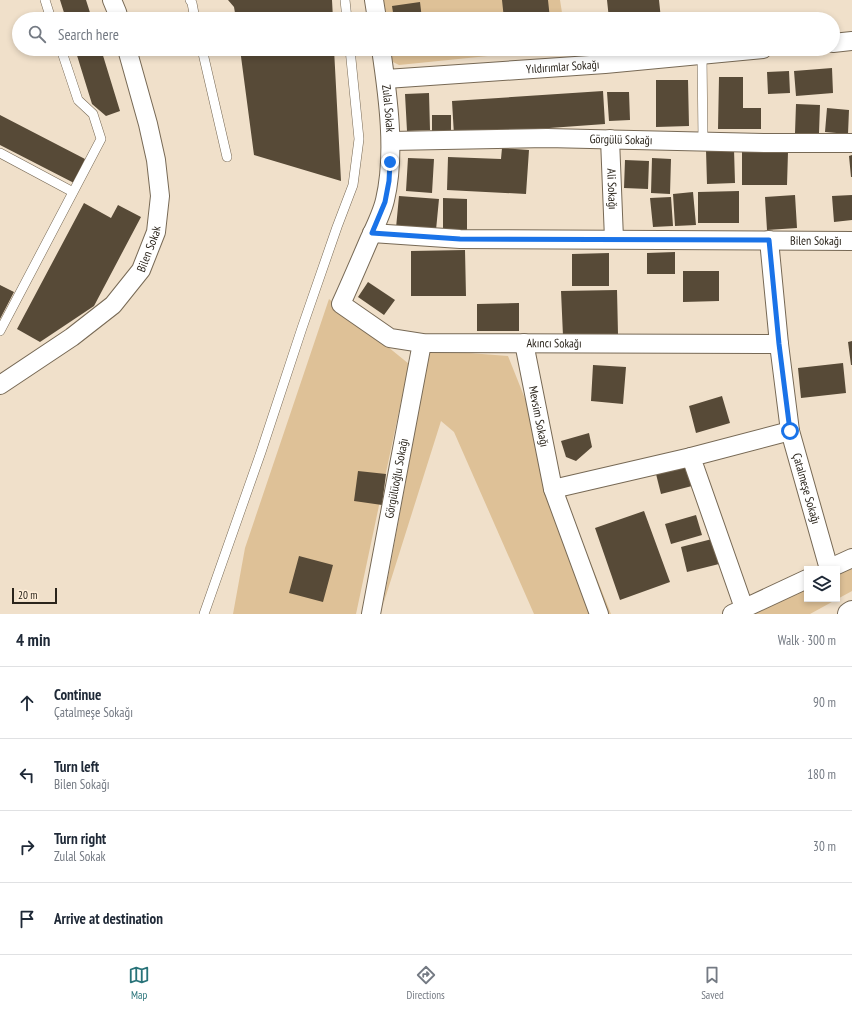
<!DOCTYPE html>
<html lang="en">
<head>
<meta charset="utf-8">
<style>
  :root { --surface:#fff; --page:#f2f2f3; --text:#1f2937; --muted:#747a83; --line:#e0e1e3; --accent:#297379 }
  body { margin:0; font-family:"PT Sans Narrow",sans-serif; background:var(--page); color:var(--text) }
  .controls { position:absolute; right:12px; bottom:12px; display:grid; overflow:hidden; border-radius:0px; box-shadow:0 2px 6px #0003 }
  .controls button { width:36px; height:36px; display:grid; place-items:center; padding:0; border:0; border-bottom:1px solid var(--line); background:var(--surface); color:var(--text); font:20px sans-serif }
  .scale { position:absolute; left:12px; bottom:10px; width:45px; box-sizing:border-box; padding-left:4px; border:2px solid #2a241b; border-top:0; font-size:11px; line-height:14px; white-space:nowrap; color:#2a241b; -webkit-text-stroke:3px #feedd7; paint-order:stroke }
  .stop { position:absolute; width:12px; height:12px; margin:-9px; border:3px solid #1a73e8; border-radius:50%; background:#fff }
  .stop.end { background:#1a73e8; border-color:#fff; box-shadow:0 1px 4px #0008 }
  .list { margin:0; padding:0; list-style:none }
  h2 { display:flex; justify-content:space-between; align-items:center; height:52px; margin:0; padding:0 16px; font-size:17px }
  h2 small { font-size:13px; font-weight:400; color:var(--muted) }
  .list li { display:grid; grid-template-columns:26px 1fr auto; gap:12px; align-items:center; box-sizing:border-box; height:72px; padding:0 16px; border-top:1px solid var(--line) }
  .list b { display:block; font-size:15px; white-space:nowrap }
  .list p { margin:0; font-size:13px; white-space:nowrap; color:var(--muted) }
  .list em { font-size:13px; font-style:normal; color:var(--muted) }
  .icon { flex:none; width:22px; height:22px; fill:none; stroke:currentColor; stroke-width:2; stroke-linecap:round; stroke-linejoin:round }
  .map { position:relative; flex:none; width:852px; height:614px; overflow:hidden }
  .search { position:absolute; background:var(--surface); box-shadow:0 2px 6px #0003; left:12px; right:12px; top:12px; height:44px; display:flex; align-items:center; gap:10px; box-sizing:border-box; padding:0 14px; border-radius:22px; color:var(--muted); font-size:15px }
  .sheet { height:340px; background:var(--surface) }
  nav { display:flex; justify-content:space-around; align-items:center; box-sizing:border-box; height:56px; border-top:1px solid var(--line); background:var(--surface); font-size:11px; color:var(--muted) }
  nav a { display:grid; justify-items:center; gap:2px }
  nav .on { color:var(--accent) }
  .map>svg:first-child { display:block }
  .green { fill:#dec197 }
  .building { fill:#574a37 }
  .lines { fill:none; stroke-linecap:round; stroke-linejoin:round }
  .lane-casing { stroke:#776955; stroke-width:10 }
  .street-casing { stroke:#776955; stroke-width:20 }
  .highway-casing { stroke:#776955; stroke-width:24 }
  .lane { stroke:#fff; stroke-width:9 }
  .street { stroke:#fff; stroke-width:18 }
  .highway { stroke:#fff; stroke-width:22 }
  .route { stroke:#1a73e8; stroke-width:5 }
  .labels { text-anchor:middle; stroke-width:4; stroke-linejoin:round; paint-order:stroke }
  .street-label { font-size:12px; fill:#2a241b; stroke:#feedd7 }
</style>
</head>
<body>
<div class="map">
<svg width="852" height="614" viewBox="0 0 852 614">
  <rect width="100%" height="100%" fill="#f0e0ca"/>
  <path class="green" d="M 382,0 L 560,0 L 563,19 L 385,19 Z
    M 389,49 L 556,49 L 399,65 L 393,62 Z
    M 329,299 L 409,364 L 356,614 L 233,614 L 245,548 Z
    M 430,350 L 508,356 L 611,614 L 534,614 L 454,432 L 441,421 L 383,605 Z
    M 852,568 L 852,591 L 810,614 L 751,614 L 807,588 L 807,599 L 837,599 L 837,574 Z"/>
  <path class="building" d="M 60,0 L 86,0 L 92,19 L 66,19 Z
    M 228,0 L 332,0 L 333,19 L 236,19 L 234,7 Z
    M 502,0 L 548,0 L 550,19 L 504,19 Z
    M 607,0 L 659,0 L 661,19 L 609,19 Z
    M 420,2 L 422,19 L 394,19 L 392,6 Z
    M 75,49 L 101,49 L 120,111 L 106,116 L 92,104 Z
    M 240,49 L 334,49 L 341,181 L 254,155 Z
    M 832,68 L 833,93 L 796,96 L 794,71 Z
    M 789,71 L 790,93 L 768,94 L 767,72 Z
    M 719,77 L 743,77 L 743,108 L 761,108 L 761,129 L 718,129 Z
    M 656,80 L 688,80 L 689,126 L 656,127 Z
    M 603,91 L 605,124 L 454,135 L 452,101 Z
    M 607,92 L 629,92 L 630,120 L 609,121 Z
    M 429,93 L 430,130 L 407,131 L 405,94 Z
    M 796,104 L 820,105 L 819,133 L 795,133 Z
    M 827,108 L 849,110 L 848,134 L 825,132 Z
    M 0,115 L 85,159 L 74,183 L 0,145 Z
    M 432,115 L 451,115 L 451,131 L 432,131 Z
    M 502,148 L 529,150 L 526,194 L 447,190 L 448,157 L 501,159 Z
    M 734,149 L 735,183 L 707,184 L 706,150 Z
    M 742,152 L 788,152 L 787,185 L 742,185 Z
    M 852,155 L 852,177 L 851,177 L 849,156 Z
    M 408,158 L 434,159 L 432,193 L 406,191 Z
    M 652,158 L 671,159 L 670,194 L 651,193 Z
    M 625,160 L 649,161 L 648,189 L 624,188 Z
    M 739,191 L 739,223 L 698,223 L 698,192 Z
    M 693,192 L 696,225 L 675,226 L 673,194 Z
    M 795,195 L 797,228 L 767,230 L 765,197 Z
    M 852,195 L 852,220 L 834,222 L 832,196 Z
    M 399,196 L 439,199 L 436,230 L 396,228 Z
    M 671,197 L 673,226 L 653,227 L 650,198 Z
    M 443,198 L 467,199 L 467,231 L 443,231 Z
    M 84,203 L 111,218 L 118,205 L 141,217 L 94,306 L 40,342 L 17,329 Z
    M 465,250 L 466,296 L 411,296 L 411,251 Z
    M 675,252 L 675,274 L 647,274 L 647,253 Z
    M 609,253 L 609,286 L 572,286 L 572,254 Z
    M 683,271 L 719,271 L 719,301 L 683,302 Z
    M 368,282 L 395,300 L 384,315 L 358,297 Z
    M 0,285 L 14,292 L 0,319 Z
    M 617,290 L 618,334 L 563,336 L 561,291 Z
    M 519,303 L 519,331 L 477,331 L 477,304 Z
    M 852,341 L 852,365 L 851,365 L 848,342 Z
    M 843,363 L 846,393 L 801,398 L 798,368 Z
    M 593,365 L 626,367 L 623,404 L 591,401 Z
    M 722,396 L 730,423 L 696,433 L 689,406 Z
    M 589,433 L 592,447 L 576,461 L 566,457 L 561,441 Z
    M 686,462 L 692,486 L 661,494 L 655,470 Z
    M 358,471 L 386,474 L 382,505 L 354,501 Z
    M 644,511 L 670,582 L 620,600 L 595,528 Z
    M 696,515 L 702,535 L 671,544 L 665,524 Z
    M 712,539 L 719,564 L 687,572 L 681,547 Z
    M 299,556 L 333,565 L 323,602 L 289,593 Z"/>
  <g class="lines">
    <defs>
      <path id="lane" d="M 45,0 L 51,19
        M 190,0 L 192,3 L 195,19
        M 345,0 L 347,19
        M 202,49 L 227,157
        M 702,55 L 703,141
        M 0,153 L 73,192
        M 0,331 L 101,139 L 93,114 L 78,100 L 61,49
        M 204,614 L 261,452 L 302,328 L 337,227 L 353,185 L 359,139 L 350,49"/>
      <g id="street">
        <path d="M 112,0 L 117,12 L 119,19"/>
        <path d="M 374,0 L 377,19"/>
        <path d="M 833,43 L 852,41"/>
        <path id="s1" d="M 381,49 C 388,96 396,154 385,200 C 382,213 375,227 369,240 C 360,261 351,282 341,304 L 390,338 L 422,343 L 779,344"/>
        <path id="s2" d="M 386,79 L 605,64 L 763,49"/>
        <path id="s3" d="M 610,139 L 614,239"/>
        <path id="s4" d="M 391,141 L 547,138 L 767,143 L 852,143"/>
        <path id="s5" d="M 372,233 L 460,239 L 852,241"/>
        <path id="s6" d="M 769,240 L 779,344 L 790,431 L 829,569"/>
        <path id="s7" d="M 524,343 L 553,489"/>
        <path id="s8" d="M 0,385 L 72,337 L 113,305 L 141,270 L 156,232 L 160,196 L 156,160 L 148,124 L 127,49"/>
        <path d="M 828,569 L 852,558"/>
        <path d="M 744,608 L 691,457 L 790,431"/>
        <path id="s9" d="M 371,614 L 422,343"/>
        <path d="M 599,614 L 553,489 L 691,457"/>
        <path d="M 732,614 L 807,579"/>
      </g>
      <path id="highway" d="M 849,614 L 852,612"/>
    </defs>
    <use href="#lane" class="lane-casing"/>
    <use href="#street" class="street-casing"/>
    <use href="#highway" class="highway-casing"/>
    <use href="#lane" class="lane"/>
    <use href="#street" class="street"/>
    <use href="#highway" class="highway"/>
  </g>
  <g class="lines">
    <path class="route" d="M 390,162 L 389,181 L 385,202 L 372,233 L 460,239 L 769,240 L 779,344 L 790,431"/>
  </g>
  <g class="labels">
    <g class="street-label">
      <text dy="4" stroke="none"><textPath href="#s2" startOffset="177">Yıldırımlar Sokağı</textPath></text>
      <text dy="4" stroke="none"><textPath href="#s1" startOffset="60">Zulal Sokak</textPath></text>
      <text dy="4" stroke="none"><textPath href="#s4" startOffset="230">Görgülü Sokağı</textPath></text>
      <text dy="4" stroke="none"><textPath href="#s3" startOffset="50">Ali Sokağı</textPath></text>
      <text dy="4" stroke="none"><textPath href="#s5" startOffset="444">Bilen Sokağı</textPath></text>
      <text dy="4" stroke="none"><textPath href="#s8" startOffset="206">Bilen Sokak</textPath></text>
      <text dy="4" stroke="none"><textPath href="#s1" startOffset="489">Akıncı Sokağı</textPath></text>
      <text dy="4" stroke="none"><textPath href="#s7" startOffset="75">Mevsim Sokağı</textPath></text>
      <text dy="4" stroke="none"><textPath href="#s9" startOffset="138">Görgülüoğlu Sokağı</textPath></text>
      <text dy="4" stroke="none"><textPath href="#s6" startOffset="252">Çatalmeşe Sokağı</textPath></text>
    </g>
  </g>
</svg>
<div class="controls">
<button><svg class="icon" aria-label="layers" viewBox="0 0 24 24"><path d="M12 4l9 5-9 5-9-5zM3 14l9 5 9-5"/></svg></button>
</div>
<div class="scale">20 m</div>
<div class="stop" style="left:790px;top:431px"></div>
<div class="stop end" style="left:390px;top:162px"></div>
<div class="search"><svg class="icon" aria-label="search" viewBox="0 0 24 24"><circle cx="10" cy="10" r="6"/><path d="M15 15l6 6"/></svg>Search here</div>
</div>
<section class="sheet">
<h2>4 min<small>Walk · 300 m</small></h2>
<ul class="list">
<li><svg class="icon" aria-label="ahead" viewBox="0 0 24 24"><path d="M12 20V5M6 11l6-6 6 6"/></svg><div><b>Continue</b><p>Çatalmeşe Sokağı</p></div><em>90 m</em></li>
<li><svg class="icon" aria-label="left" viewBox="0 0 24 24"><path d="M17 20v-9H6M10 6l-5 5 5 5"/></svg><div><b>Turn left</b><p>Bilen Sokağı</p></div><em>180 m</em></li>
<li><svg class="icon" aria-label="right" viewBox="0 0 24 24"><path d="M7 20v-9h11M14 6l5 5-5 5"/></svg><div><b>Turn right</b><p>Zulal Sokak</p></div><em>30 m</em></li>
<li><svg class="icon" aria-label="arrive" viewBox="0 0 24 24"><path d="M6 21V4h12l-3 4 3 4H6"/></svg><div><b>Arrive at destination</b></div></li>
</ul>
</section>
<nav>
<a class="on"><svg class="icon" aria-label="map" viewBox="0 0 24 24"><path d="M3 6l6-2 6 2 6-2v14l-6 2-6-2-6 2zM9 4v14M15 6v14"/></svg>Map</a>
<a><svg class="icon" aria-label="directions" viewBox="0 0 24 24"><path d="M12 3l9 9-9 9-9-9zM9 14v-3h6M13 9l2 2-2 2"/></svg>Directions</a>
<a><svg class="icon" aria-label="saved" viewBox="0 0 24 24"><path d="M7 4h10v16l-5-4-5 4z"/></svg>Saved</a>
</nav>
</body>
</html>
